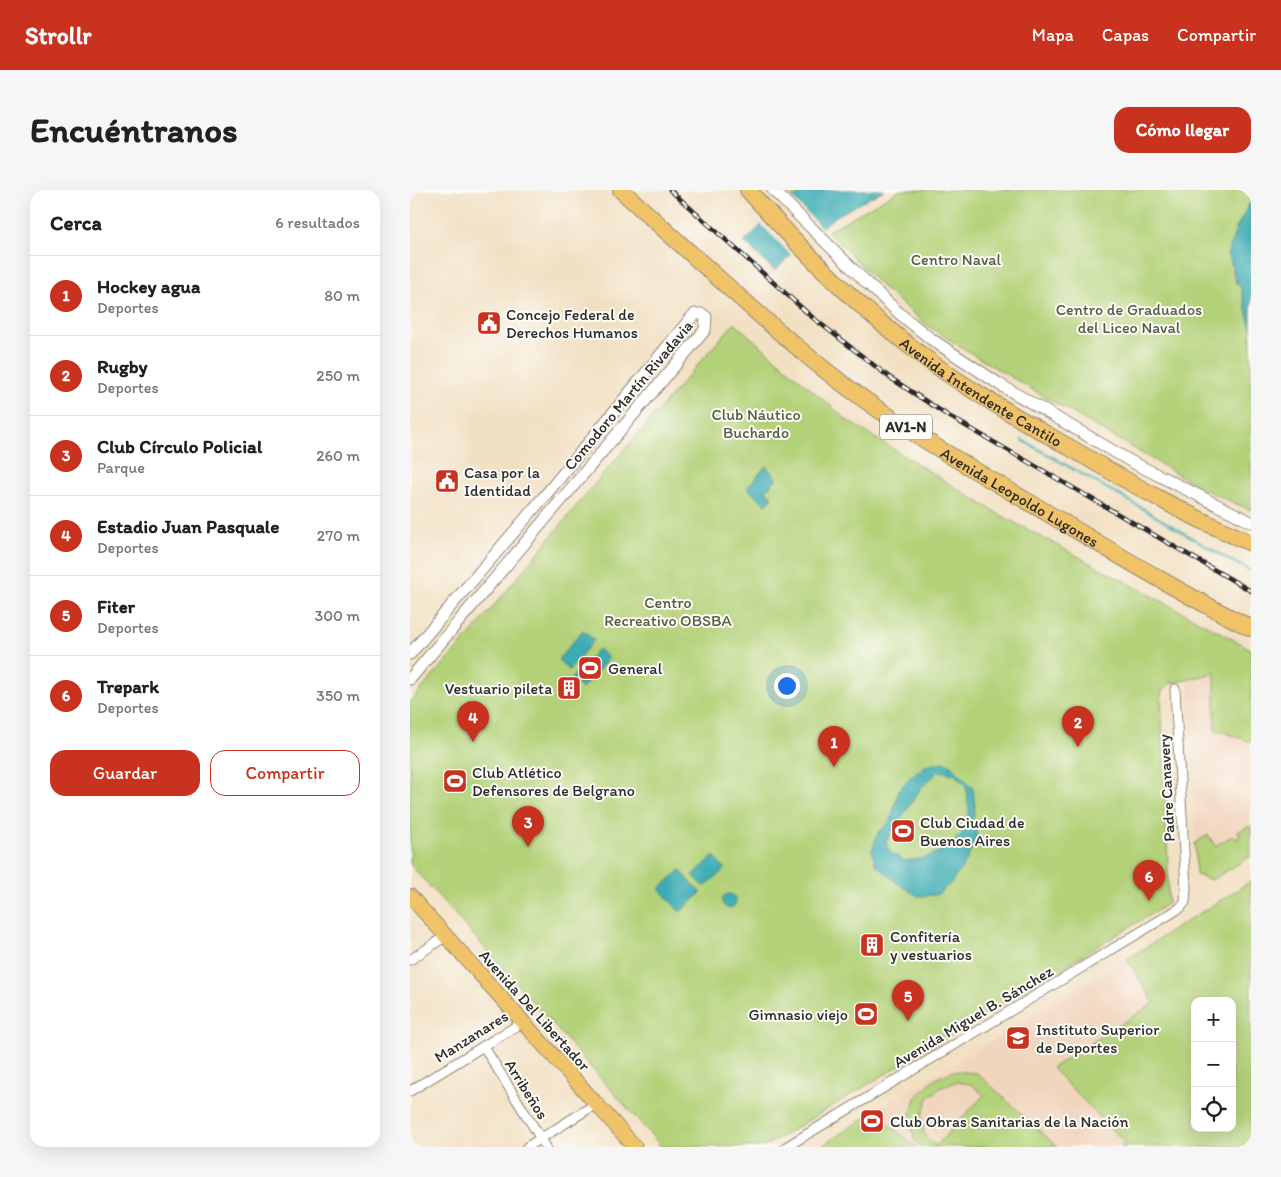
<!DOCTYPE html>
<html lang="es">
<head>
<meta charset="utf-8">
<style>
  :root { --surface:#fff; --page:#f6f6f6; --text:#202124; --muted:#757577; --line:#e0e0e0; --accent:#c8321e }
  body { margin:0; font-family:Itim,sans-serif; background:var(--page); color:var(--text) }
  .controls { position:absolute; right:15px; bottom:15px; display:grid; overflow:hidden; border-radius:10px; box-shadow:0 5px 20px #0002 }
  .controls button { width:45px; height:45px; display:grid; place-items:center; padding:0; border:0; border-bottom:1px solid var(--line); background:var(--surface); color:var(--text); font:25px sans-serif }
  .you { position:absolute; left:376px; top:495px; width:18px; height:18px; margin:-12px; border:4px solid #fff; border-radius:50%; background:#1a73e8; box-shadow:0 0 0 8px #1a73e833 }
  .badge { display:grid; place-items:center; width:32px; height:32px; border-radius:50%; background:var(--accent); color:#fff; font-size:16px; font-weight:700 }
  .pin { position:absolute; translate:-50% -41px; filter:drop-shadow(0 1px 2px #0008) }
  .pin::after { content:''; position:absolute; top:26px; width:18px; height:15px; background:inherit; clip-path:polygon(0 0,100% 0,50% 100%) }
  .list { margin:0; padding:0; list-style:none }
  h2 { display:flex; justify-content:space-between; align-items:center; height:65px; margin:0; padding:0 20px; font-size:21px }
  h2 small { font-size:16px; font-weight:400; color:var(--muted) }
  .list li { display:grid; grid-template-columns:32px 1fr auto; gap:15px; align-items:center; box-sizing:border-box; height:80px; padding:0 20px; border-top:1px solid var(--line) }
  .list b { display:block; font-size:19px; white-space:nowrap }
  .list p { margin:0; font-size:16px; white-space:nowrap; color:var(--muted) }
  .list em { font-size:16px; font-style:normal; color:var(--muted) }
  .actions { display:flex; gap:10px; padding:15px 20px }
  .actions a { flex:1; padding:11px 0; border:1px solid var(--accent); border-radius:15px; text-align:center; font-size:18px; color:var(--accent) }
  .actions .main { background:var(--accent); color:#fff }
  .icon { flex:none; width:28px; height:28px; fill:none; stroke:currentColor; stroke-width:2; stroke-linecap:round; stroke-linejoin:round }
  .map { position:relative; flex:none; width:841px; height:957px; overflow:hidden; border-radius:15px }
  header { display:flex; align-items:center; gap:30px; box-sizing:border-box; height:70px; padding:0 25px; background:var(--accent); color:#fff }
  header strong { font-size:24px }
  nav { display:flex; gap:28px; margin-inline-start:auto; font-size:18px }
  .intro { display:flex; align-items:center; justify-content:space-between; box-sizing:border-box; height:120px; padding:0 30px }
  h1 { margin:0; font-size:35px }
  .button { padding:12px 22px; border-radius:15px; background:var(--accent); color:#fff; font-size:18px; font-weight:700 }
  main { display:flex; gap:30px; padding:0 30px }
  aside { flex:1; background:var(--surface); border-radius:15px; box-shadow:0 5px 20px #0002 }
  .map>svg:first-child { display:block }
  .built { fill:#f1d5bd }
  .green { fill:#b3d178; stroke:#6f7e52; fill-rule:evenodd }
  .water { fill:#3aacb3; stroke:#326c6f; fill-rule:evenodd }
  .pier { fill:#f2e0c3 }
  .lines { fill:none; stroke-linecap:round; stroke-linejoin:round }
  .stream { stroke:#3aacb3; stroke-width:2.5 }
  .minor-casing { stroke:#8e8677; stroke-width:11 }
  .tertiary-casing { stroke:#8e8677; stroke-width:13 }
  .primary-casing { stroke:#8e8677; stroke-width:16 }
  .motorway-casing { stroke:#8e8677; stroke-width:18 }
  .minor { stroke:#fff; stroke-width:9 }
  .tertiary { stroke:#fff; stroke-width:11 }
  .primary { stroke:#f1c369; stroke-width:14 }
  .motorway { stroke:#f1c369; stroke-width:16 }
  .rail-casing { stroke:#2b2b2b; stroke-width:4.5 }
  .rail { stroke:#fdfcf7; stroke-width:2.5; stroke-dasharray:8; stroke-linecap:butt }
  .labels { text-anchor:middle; stroke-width:4; stroke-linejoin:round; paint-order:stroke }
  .shield { fill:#fdfcf7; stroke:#6a6a68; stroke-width:1 }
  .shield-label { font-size:15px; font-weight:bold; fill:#2b2b2b }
  .park-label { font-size:16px; fill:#545d42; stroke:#fdfcf7 }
  .poi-label { font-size:16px; fill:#2b2b2b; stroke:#fdfcf7; text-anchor:start }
  .street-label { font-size:16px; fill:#2b2b2b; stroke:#fdfcf7 }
</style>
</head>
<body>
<header>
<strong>Strollr</strong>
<nav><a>Mapa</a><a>Capas</a><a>Compartir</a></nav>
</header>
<div class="intro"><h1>Encuéntranos</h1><a class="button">Cómo llegar</a></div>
<main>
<aside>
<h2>Cerca<small>6 resultados</small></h2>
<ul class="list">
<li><span class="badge">1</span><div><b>Hockey agua</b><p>Deportes</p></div><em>80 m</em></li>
<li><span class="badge">2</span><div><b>Rugby</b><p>Deportes</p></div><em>250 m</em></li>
<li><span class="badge">3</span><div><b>Club Círculo Policial</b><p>Parque</p></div><em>260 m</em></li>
<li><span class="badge">4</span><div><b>Estadio Juan Pasquale</b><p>Deportes</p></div><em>270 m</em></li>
<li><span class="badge">5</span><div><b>Fiter</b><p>Deportes</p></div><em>300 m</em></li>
<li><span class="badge">6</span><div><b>Trepark</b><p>Deportes</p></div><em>350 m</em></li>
</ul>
<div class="actions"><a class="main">Guardar</a><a>Compartir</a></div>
</aside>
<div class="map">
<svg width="841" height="957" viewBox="0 0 841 957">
  <rect width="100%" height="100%" fill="#fdfcf7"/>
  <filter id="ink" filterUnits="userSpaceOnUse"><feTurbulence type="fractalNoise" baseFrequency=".02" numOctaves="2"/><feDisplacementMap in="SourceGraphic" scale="10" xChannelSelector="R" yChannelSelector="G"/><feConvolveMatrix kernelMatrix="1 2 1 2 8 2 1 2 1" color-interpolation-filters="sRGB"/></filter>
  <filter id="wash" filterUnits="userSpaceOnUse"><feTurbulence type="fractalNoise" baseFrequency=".0096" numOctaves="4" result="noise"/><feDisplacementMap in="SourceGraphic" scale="20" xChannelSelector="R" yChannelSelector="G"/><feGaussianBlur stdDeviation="1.12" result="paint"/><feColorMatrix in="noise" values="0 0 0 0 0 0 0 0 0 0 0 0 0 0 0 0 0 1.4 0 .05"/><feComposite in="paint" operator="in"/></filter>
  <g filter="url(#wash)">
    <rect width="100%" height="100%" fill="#f2e0c3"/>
    <path class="built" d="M 806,483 L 805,539 L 841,552 L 841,636 L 828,642 L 831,646 L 826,649 L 824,645 L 804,656 L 798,645 L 785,653 L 779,489 Z
      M 717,769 L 744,813 L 642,878 L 715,953 L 711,957 L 506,957 L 464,922 Z"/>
    <path class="green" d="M 374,0 L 397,0 L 383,8 Z
      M 490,0 L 841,0 L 841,11 L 826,39 L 817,65 L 820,68 L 826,94 L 830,95 L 841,139 L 841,320 L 795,300 L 572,170 L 518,136 L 471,96 L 418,41 Z
      M 324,133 L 438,231 L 585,322 L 841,459 L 841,552 L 805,539 L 805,483 L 759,494 L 751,503 L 758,677 L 758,714 L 354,957 L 252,957 L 0,674 L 0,512 L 64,440 L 189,289 Z
      M 838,636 L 839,637 L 841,636 L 841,666 L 802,690 L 786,685 L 785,653 L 798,645 L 805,656 L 824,645 L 826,649 L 830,647 L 828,642 Z
      M 841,691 L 841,957 L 711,957 L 714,952 L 642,878 L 744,813 L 717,769 ZM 785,811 L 822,811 L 822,938 L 785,938 Z
      M 543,881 L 567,883 L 647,957 L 511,957 L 505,951 L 499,928 L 505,908 L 523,890 ZM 546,892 L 561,894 L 574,905 L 526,956 L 514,944 L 512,925 L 518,908 L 530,898 Z
      M 464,922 L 506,957 L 410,957 Z"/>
    <path class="water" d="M 397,0 L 474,0 L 425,27 L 401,45 L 365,81 L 334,52 L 371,16 Z
      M 841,11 L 841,139 L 830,95 L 827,94 L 820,68 L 817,65 L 826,39 Z
      M 356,276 L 367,288 L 357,299 L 356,301 L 362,307 L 356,315 L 337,298 Z
      M 173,440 L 184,450 L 159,480 L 148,470 Z
      M 188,459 L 199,468 L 172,499 L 161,489 Z
      M 532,572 L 540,574 L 563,598 L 565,616 L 563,630 L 566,638 L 567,646 L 556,672 L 541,693 L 527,705 L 508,706 L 491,696 L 465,674 L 462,660 L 468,642 L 476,636 L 481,629 L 489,600 L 500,587 L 515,576 ZM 529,581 L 544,584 L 556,596 L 559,620 L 556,639 L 538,657 L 515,668 L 494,671 L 480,662 L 476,651 L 511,598 Z
      M 304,666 L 315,679 L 294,697 L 283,685 Z
      M 270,680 L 291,703 L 270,722 L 249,699 Z
      M312 711a7 7 0 1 1 14 0a7 7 0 1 1-14 0Z"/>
    <path class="pier" d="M 381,7 L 413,39 L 402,47 L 383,67 L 350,33 L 369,15 Z"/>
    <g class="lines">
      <path class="stream" d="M 612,250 L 737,321 L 818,369 L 841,381"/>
    </g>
  </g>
  <g filter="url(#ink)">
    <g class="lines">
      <defs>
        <path id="minor" d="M 0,770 L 36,746
          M 74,857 L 136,957
          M 0,901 L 113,832
          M 117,957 L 186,914
          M 376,957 L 770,718 L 775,712 L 776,699 L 765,499"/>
        <path id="tertiary" d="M 363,0 L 458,94 L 490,124 L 521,149 L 589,194 L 722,272 L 841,332
          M 0,464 L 138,302 L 281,128 L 285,124 L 292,124 L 296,127 L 295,140 L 0,489"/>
        <path id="primary" d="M 0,706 L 225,957"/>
        <g id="motorway">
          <path id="s1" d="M 211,0 C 275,58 338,117 405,172 C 477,231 559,277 639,324 C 705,363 772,404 841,438"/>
          <path id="s2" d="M 338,0 C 386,53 436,106 492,150 C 545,193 605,226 664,260 C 722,294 779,327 841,353"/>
        </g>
      </defs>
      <use href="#minor" class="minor-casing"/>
      <use href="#tertiary" class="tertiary-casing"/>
      <use href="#primary" class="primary-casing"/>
      <use href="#motorway" class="motorway-casing"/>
      <use href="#minor" class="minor"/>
      <use href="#tertiary" class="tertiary"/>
      <use href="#primary" class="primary"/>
      <use href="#motorway" class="motorway"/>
      <defs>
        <path id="rail" d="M 260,0 L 402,127 L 479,187 L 537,225 L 841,401"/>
      </defs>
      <use href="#rail" class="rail-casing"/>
      <use href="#rail" class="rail"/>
    </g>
  </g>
  <defs>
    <symbol id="civic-square" viewBox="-11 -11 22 22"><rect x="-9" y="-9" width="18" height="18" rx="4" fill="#c8321e" stroke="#fdfcf7"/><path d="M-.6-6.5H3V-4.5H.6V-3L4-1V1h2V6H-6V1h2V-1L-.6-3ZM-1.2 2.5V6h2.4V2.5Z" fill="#fff"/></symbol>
    <symbol id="stadium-square" viewBox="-11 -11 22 22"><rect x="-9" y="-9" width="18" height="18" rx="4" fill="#c8321e" stroke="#fdfcf7"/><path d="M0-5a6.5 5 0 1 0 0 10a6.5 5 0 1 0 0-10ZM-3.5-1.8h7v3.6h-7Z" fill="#fff"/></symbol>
    <symbol id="building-square" viewBox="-11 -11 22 22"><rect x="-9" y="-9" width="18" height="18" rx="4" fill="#c8321e" stroke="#fdfcf7"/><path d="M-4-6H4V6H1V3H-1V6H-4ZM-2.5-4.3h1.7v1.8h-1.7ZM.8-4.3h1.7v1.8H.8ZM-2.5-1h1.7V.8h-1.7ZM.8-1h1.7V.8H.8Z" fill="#fff"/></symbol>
    <symbol id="university-square" viewBox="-11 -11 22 22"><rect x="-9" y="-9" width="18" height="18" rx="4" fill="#c8321e" stroke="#fdfcf7"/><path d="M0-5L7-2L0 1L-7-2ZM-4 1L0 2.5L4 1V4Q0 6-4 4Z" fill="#fff"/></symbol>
  </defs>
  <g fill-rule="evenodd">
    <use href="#civic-square" x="65" y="119" width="28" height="28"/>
    <use href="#civic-square" x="23" y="277" width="28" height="28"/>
    <use href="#stadium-square" x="166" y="464" width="28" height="28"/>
    <use href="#building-square" x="145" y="484" width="28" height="28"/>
    <use href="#stadium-square" x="31" y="577" width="28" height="28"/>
    <use href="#stadium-square" x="479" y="627" width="28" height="28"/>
    <use href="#building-square" x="448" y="741" width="28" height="28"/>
    <use href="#stadium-square" x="442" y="810" width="28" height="28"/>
    <use href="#university-square" x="594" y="834" width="28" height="28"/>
    <use href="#stadium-square" x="448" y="917" width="28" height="28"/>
  </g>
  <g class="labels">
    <rect class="shield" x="470" y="224.5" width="52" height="25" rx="4"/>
    <g class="shield-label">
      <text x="496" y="242">AV1-N</text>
    </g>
    <g class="park-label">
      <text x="546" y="75">Centro Naval</text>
      <text x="719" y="125">Centro de Graduados<tspan x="719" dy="18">del Liceo Naval</tspan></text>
      <text x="346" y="230">Club Náutico<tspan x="346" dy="18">Buchardo</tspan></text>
      <text x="258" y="418">Centro<tspan x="258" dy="18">Recreativo OBSBA</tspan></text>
    </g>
    <g class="poi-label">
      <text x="96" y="130">Concejo Federal de<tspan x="96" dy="18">Derechos Humanos</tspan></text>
      <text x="54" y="288">Casa por la<tspan x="54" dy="18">Identidad</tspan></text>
      <text x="198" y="484">General</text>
      <text x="142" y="504" text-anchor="end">Vestuario pileta</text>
      <text x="62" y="588">Club Atlético<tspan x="62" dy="18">Defensores de Belgrano</tspan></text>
      <text x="510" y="638">Club Ciudad de<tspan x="510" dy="18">Buenos Aires</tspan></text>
      <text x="480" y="752">Confitería<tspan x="480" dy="18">y vestuarios</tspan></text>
      <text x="438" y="830" text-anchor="end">Gimnasio viejo</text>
      <text x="626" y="845">Instituto Superior<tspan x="626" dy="18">de Deportes</tspan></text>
      <text x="480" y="937">Club Obras Sanitarias de la Nación</text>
    </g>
    <g class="street-label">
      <text dy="6" stroke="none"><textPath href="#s2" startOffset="310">Avenida Intendente Cantilo</textPath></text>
      <text transform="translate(218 205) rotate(-50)" y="6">Comodoro Martín Rivadavia</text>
      <text dy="6" stroke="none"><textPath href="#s1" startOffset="505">Avenida Leopoldo Lugones</textPath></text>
      <text transform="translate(756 598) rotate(-93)" y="6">Padre Canavery</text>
      <text transform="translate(125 820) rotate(48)" y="6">Avenida Del Libertador</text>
      <text transform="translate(563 826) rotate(-31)" y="6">Avenida Miguel B. Sánchez</text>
      <text transform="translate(61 846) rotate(-32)" y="6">Manzanares</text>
      <text transform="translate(117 899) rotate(58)" y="6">Arribeños</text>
    </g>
  </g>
</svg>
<div class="controls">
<button>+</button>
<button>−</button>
<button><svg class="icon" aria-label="locate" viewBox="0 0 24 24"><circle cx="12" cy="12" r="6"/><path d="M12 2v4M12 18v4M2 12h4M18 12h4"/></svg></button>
</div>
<div class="you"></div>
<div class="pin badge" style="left:424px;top:577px">1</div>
<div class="pin badge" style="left:668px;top:557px">2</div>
<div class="pin badge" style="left:118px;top:657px">3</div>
<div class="pin badge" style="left:63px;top:552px">4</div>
<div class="pin badge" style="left:498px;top:831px">5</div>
<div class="pin badge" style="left:739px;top:711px">6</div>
</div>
</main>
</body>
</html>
